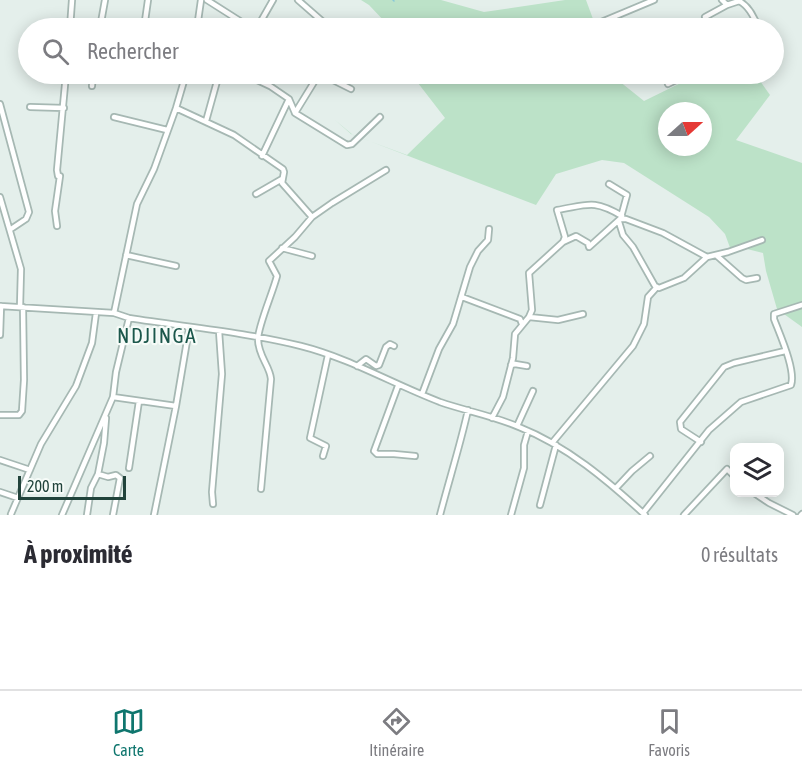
<!DOCTYPE html>
<html lang="fr">
<head>
<meta charset="utf-8">
<style>
  :root { --surface:#fff; --page:#f2f2f3; --text:#2b2b33; --muted:#7c7c81; --line:#e1e1e2; --accent:#0f766e }
  body { margin:0; font-family:"Asap Condensed",sans-serif; background:var(--page); color:var(--text) }
  .controls { position:absolute; right:18px; bottom:18px; display:grid; overflow:hidden; border-radius:12px; box-shadow:0 3px 15px #0003 }
  .controls button { width:54px; height:54px; display:grid; place-items:center; padding:0; border:0; border-bottom:2px solid var(--line); background:var(--surface); color:var(--text); font:30px sans-serif }
  .compass { position:absolute; left:658px; top:102px; width:54px; height:54px; border-radius:50%; background:var(--surface); box-shadow:0 3px 15px #0003; rotate:69deg }
  .scale { position:absolute; left:18px; bottom:15px; width:108px; box-sizing:border-box; padding-left:6px; border:3px solid #21433b; border-top:0; font-size:16px; line-height:21px; white-space:nowrap; color:#21433b; -webkit-text-stroke:4px #f6fbf8; paint-order:stroke }
  .list { margin:0; padding:0; list-style:none }
  h2 { display:flex; justify-content:space-between; align-items:center; height:78px; margin:0; padding:0 24px; font-size:26px }
  h2 small { font-size:20px; font-weight:400; color:var(--muted) }
  .icon { flex:none; width:33px; height:33px; fill:none; stroke:currentColor; stroke-width:2; stroke-linecap:round; stroke-linejoin:round }
  .map { position:relative; flex:none; width:802px; height:515px; overflow:hidden }
  .search { position:absolute; background:var(--surface); box-shadow:0 3px 15px #0003; left:18px; right:18px; top:18px; height:66px; display:flex; align-items:center; gap:15px; box-sizing:border-box; padding:0 21px; border-radius:33px; color:var(--muted); font-size:22px }
  .sheet { height:174px; background:var(--surface) }
  nav { display:flex; justify-content:space-around; align-items:center; box-sizing:border-box; height:84px; border-top:2px solid var(--line); background:var(--surface); font-size:16px; color:var(--muted) }
  nav a { display:grid; justify-items:center; gap:3px }
  nav .on { color:var(--accent) }
  .map>svg:first-child { display:block }
  .green { fill:#bce2c8; fill-rule:evenodd }
  .lines { fill:none; stroke-linecap:round; stroke-linejoin:round }
  .stream { stroke:#88c8d8; stroke-width:1.5 }
  .minor-casing { stroke:#a6b8b3; stroke-width:8 }
  .minor { stroke:#fff; stroke-width:4.5 }
  .labels { text-anchor:middle; stroke-width:4.5; stroke-linejoin:round; paint-order:stroke }
  .quarter-label { font-size:21px; letter-spacing:1.5px; fill:#1b574b; stroke:#f6fbf8 }
</style>
</head>
<body>
<div class="map">
<svg width="802" height="515" viewBox="0 0 802 515">
  <rect width="100%" height="100%" fill="#e4efeb"/>
  <path class="green" d="M 361,0 L 441,0 L 484,12 L 565,0 L 586,0 L 593,19 L 579,28 L 388,28 L 387,24 L 369,5 Z
    M 411,74 L 590,74 L 619,81 L 644,101 L 699,74 L 755,74 L 770,95 L 736,140 L 802,163 L 802,327 L 777,309 L 766,271 L 763,253 L 747,249 L 732,253 L 725,234 L 709,217 L 624,163 L 602,160 L 556,174 L 536,205 L 351,134 L 335,120 L 353,135 L 407,155 L 445,118 ZM 667,111 L 703,111 L 703,147 L 667,147 Z"/>
  <g class="lines">
    <path class="stream" d="M 393,0 L 394,1"/>
    <defs>
      <path id="minor" d="M 207,0 L 251,28
        M 298,0 L 330,28
        M 722,0 L 727,5 L 739,1 C 749,6 755,19 758,28
        M 705,17 L 727,5
        M 70,28 L 72,0
        M 100,28 L 105,0
        M 144,28 L 148,0
        M 197,28 L 201,0
        M 257,28 L 273,0
        M 587,28 L 654,0
        M 244,74 L 270,86 L 289,99 L 295,113 L 347,145 L 352,144 L 380,117
        M 321,74 L 351,89
        M 381,74 L 382,74
        M 668,84 L 689,74
        M 92,86 L 93,74
        M 0,104 L 29,212 L 26,219 L 11,229
        M 30,107 L 64,108
        M 176,108 L 234,135 L 283,169 L 284,172 L 282,183 L 312,217
        M 295,113 L 319,74
        M 114,117 L 167,130
        M 206,121 L 219,74
        M 262,156 L 289,99
        M 609,184 L 627,195 L 621,217
        M 256,194 L 282,179
        M 0,197 L 21,269 L 20,307
        M 619,222 L 623,235 L 633,247 L 655,286 L 659,288 L 684,278 L 707,257 L 728,252 L 762,240
        M 57,226 L 55,211 L 60,176 L 58,176 L 57,170 L 66,74
        M 563,242 L 565,237 L 557,210 C 588,205 593,199 622,216
        M 282,248 L 312,256
        M 126,255 L 176,266
        M 716,255 L 742,278 L 746,280 L 757,278
        M 462,297 L 520,319 L 522,324
        M 0,306 L 114,313 L 129,318 C 186,327 244,332 301,346 C 349,358 393,384 440,402 C 466,411 494,416 519,427 C 567,446 607,480 645,515
        M 114,313 L 137,204 L 154,169 L 176,108 L 186,74
        M 529,317 L 558,320 L 583,314
        M 0,335 L 1,306
        M 511,365 L 515,364 L 527,366
        M 357,366 L 366,359 L 376,366 L 379,365 L 386,347 L 390,344 L 394,346
        M 398,386 L 374,451 L 377,454 L 394,454 L 415,456
        M 422,394 L 439,349 L 453,324 L 470,267 L 478,251 L 488,240 L 489,229
        M 113,397 L 176,406
        M 0,415 L 19,415 L 22,411 L 24,380 L 23,307
        M 492,418 L 503,397 L 513,358 L 515,334 L 529,317 L 532,310 L 529,273 L 563,242 L 576,236 L 588,243 L 589,247 L 620,219 L 626,219 L 663,233 L 707,257
        M 517,426 L 533,391
        M 701,442 L 681,429 L 680,422 L 724,367 L 734,363 L 785,351
        M 552,443 L 633,346 L 644,324 L 648,297 L 657,287
        M 323,456 L 326,446 L 310,438 L 328,355
        M 0,460 L 30,470
        M 129,468 L 139,401
        M 98,474 L 108,477 L 116,475 L 120,478 L 113,515
        M 616,488 L 632,471 L 650,456
        M 261,489 L 271,379 C 270,366 258,356 258,339 C 258,326 273,292 277,276 L 269,261 L 295,237 L 312,217 L 332,203 L 386,170
        M 0,492 L 18,498
        M 754,493 L 769,503 L 793,515
        M 213,504 L 212,492 L 222,374 L 219,331
        M 540,505 L 556,445
        M 643,513 L 709,430 L 741,402 L 791,385 C 796,370 780,335 774,319 L 774,314 L 802,305
        M 11,514 L 41,444 L 76,386 L 92,343 L 96,313
        M 62,515 L 113,397 L 116,372 L 129,318
        M 87,515 L 91,488 L 98,474 L 104,443 L 106,418
        M 154,515 L 176,406 L 189,329 L 187,327
        M 440,515 C 449,480 460,446 468,410
        M 511,515 L 524,468 L 524,445 L 528,431
        M 684,515 L 727,469 L 734,476
        M 801,515 L 802,514"/>
    </defs>
    <use href="#minor" class="minor-casing"/>
    <use href="#minor" class="minor"/>
  </g>
  <g class="labels">
    <g class="quarter-label">
      <text x="157" y="343">NDJINGA</text>
    </g>
  </g>
</svg>
<div class="controls">
<button><svg class="icon" aria-label="layers" viewBox="0 0 24 24"><path d="M12 4l9 5-9 5-9-5zM3 14l9 5 9-5"/></svg></button>
</div>
<svg class="compass" viewBox="-18 -18 36 36"><path d="M0-13l5 13h-10z" fill="#e53935"/><path d="M0 13l5-13h-10z" fill="#7c7c81"/></svg>
<div class="scale">200 m</div>
<div class="search"><svg class="icon" aria-label="search" viewBox="0 0 24 24"><circle cx="10" cy="10" r="6"/><path d="M15 15l6 6"/></svg>Rechercher</div>
</div>
<section class="sheet">
<h2>À proximité<small>0 résultats</small></h2>
<ul class="list">
</ul>
</section>
<nav>
<a class="on"><svg class="icon" aria-label="map" viewBox="0 0 24 24"><path d="M3 6l6-2 6 2 6-2v14l-6 2-6-2-6 2zM9 4v14M15 6v14"/></svg>Carte</a>
<a><svg class="icon" aria-label="directions" viewBox="0 0 24 24"><path d="M12 3l9 9-9 9-9-9zM9 14v-3h6M13 9l2 2-2 2"/></svg>Itinéraire</a>
<a><svg class="icon" aria-label="saved" viewBox="0 0 24 24"><path d="M7 4h10v16l-5-4-5 4z"/></svg>Favoris</a>
</nav>
</body>
</html>
